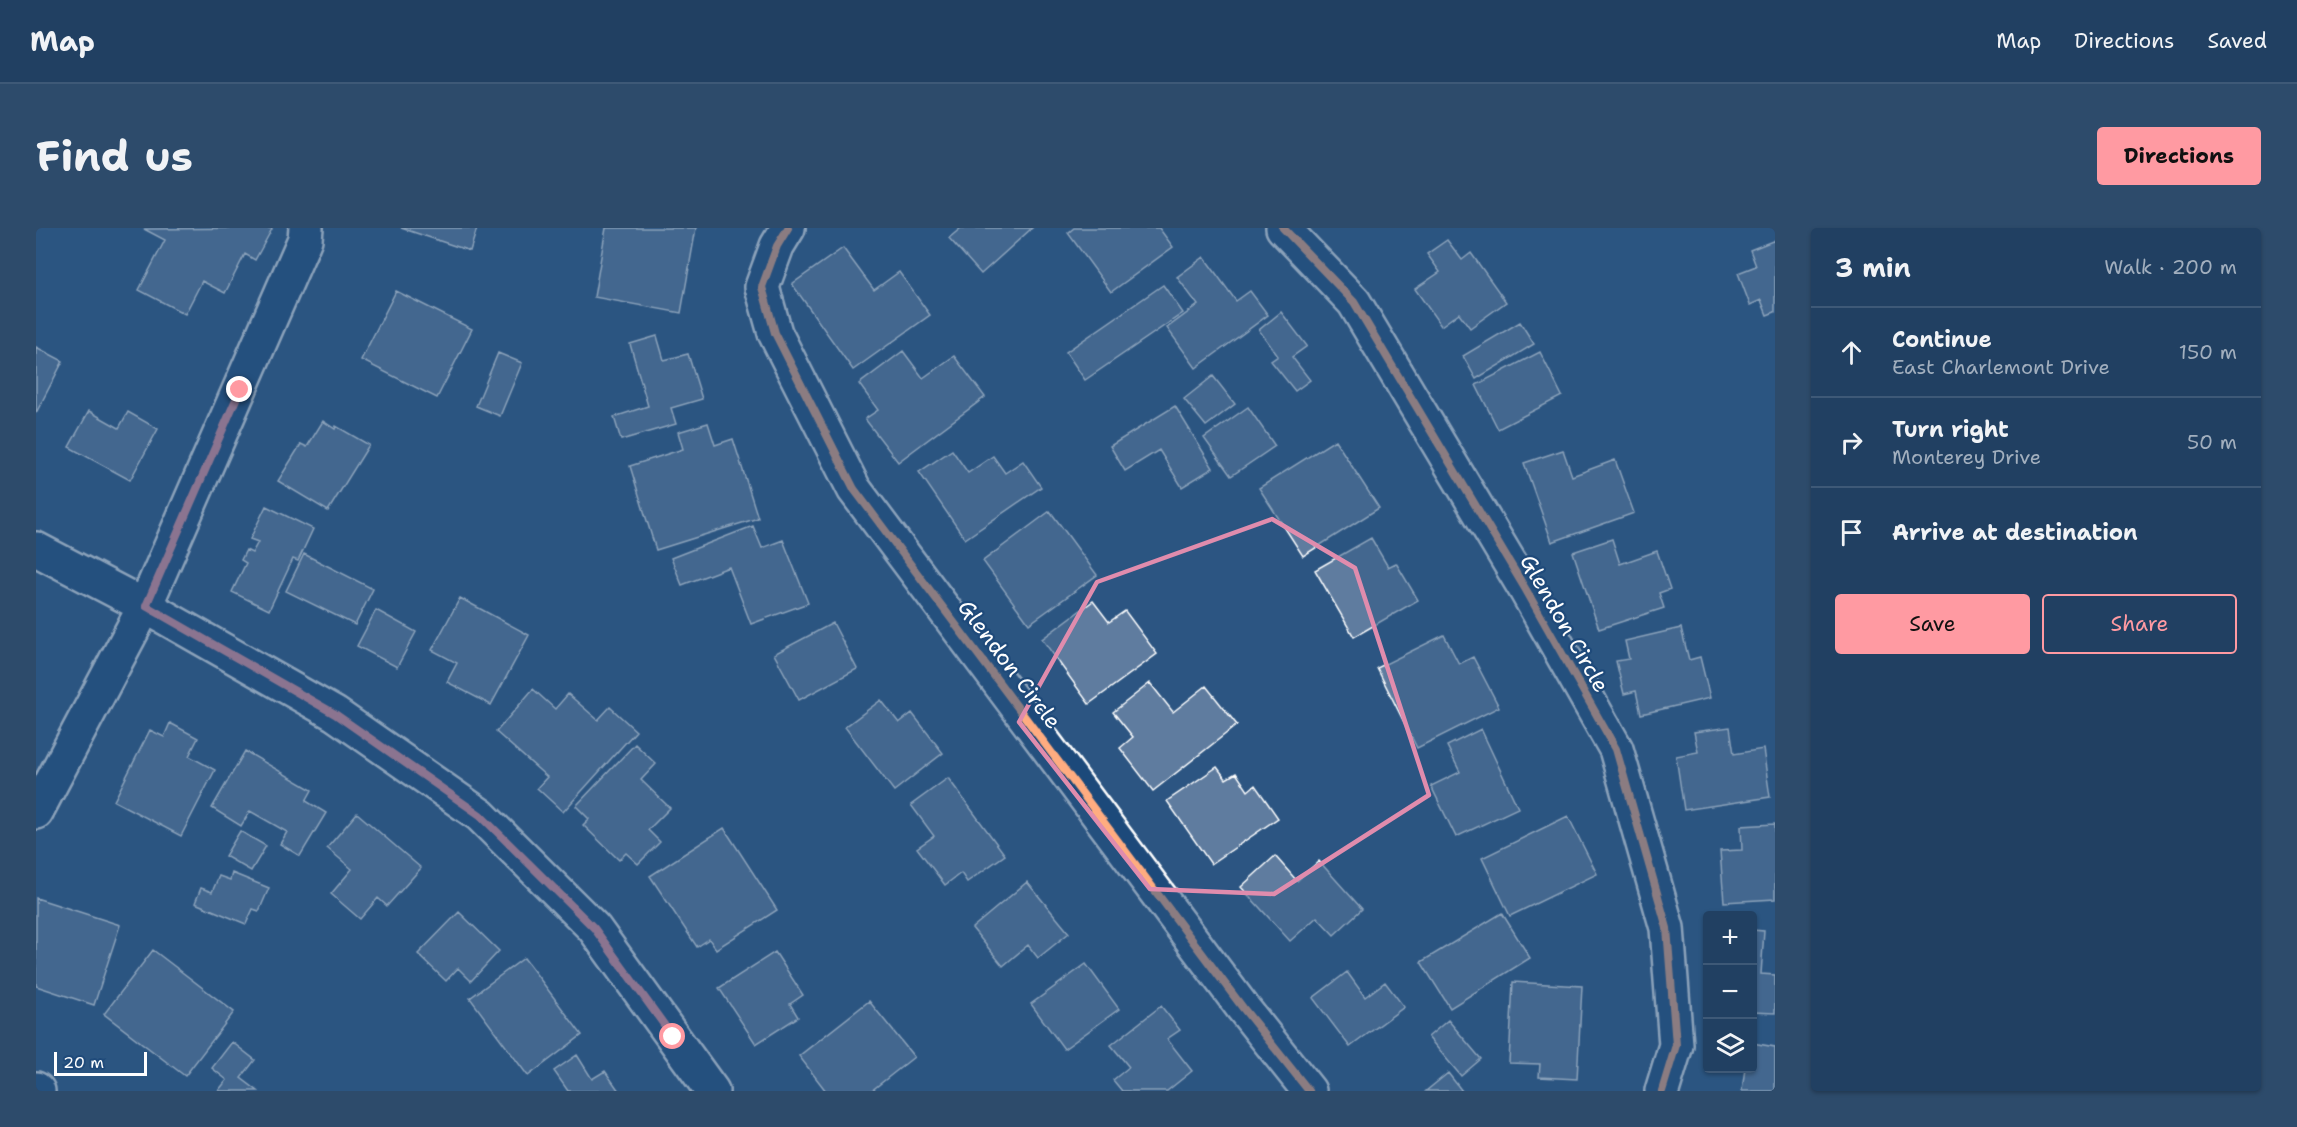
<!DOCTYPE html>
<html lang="en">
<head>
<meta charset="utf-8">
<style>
  :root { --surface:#214062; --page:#2d4b6b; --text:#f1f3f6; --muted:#a2afbe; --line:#3e5977; --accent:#ff9aa2 }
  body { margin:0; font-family:"Shantell Sans",sans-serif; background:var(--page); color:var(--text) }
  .controls { position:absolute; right:18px; bottom:18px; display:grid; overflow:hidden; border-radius:6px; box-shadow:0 2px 4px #0004 }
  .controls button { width:54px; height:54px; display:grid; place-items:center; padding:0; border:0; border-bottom:2px solid var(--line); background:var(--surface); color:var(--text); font:30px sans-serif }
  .scale { position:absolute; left:18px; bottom:15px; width:93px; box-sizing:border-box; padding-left:6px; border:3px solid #fff; border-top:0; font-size:16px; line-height:21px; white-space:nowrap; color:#fff; -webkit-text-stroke:4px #1f4a7a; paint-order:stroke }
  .stop { position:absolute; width:18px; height:18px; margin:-14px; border:4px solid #ff9aa2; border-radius:50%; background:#fff }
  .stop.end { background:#ff9aa2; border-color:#fff; box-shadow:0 2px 6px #0008 }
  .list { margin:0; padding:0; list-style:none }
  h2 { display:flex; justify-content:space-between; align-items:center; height:78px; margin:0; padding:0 24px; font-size:26px }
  h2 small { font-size:20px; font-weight:400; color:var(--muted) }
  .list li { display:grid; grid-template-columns:39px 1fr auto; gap:18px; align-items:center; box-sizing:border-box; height:90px; padding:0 24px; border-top:2px solid var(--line) }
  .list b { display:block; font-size:22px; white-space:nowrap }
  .list p { margin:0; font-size:20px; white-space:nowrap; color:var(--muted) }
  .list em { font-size:20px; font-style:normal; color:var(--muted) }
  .actions { display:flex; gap:12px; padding:18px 24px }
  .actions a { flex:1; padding:14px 0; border:2px solid var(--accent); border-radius:6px; text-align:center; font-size:21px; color:var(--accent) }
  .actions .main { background:var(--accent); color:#111 }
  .icon { flex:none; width:33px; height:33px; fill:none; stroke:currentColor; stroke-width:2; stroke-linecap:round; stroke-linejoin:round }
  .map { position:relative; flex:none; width:1739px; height:863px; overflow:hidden; border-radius:6px }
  header { display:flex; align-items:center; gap:36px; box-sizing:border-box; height:84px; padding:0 30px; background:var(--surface); border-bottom:2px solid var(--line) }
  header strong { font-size:28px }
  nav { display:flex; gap:33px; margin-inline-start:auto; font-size:21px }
  .intro { display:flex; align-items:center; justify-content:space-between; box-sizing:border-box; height:144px; padding:0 36px }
  h1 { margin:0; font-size:42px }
  .button { padding:15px 27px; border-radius:6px; background:var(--accent); color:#111; font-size:21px; font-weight:700 }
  main { display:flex; gap:36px; padding:0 36px }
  aside { flex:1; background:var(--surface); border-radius:6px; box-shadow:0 2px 4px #0004 }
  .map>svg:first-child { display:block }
  .building { fill:#5e7c9f; stroke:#fff; stroke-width:1.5 }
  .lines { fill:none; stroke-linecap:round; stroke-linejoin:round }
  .minor-casing { stroke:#fff; stroke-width:38 }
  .minor { stroke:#1f4a7a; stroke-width:33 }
  .cycleway-casing { stroke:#1f4a7a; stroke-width:11 }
  .cycleway { stroke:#ffac80; stroke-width:8 }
  .route { stroke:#ff9aa2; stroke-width:8 }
  .marked { fill:none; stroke:#e08cad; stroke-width:4.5; stroke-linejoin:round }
  .labels { text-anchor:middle; stroke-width:4.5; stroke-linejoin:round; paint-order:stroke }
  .street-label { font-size:22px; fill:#fff; stroke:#1f4a7a }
</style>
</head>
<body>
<header>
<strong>Map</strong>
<nav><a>Map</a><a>Directions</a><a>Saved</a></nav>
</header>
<div class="intro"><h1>Find us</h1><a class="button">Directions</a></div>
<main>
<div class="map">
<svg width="1739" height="863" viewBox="0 0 1739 863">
  <rect width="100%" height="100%" fill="#2c5582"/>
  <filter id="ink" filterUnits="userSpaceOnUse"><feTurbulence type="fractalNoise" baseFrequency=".0167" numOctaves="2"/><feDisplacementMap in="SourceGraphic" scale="12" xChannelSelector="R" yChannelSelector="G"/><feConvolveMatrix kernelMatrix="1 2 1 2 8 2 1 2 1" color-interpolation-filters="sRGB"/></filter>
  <g filter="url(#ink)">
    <path class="building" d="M 365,0 L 441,0 L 434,23 Z
      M 570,0 L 660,0 L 645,85 L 558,69 Z
      M 925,0 L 996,0 L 945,46 L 913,10 Z
      M 1038,0 L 1123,0 L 1137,19 L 1075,64 L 1032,5 Z
      M 108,1 L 235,0 L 236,1 L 219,32 L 209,26 L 189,65 L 166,53 L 149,86 L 103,62 L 129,12 Z
      M 1411,12 L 1426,32 L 1435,25 L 1470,74 L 1434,100 L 1423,85 L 1405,98 L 1379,61 L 1404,44 L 1391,26 Z
      M 1739,12 L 1739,84 L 1731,87 L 1725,72 L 1714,77 L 1702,45 L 1720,38 L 1714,22 Z
      M 807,20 L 838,62 L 863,44 L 894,87 L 817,142 L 756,56 Z
      M 1168,29 L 1200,73 L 1214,63 L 1232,87 L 1160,140 L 1131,100 L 1162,77 L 1141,49 Z
      M 1127,57 L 1147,85 L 1049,152 L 1030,124 Z
      M 360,63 L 436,101 L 401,170 L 325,132 Z
      M 1245,84 L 1271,118 L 1256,129 L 1274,152 L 1259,163 L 1235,133 L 1242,128 L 1223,102 Z
      M 1484,94 L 1498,116 L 1440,151 L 1427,128 Z
      M 621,108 L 628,132 L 652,126 L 666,171 L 635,180 L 640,196 L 585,212 L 578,189 L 612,178 L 594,116 Z
      M 0,119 L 27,133 L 0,185 Z
      M 867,123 L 887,150 L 918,128 L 949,169 L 862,234 L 829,191 L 842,182 L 823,156 Z
      M 1504,124 L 1526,168 L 1462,201 L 1440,157 Z
      M 462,125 L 486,135 L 464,188 L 440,178 Z
      M 1177,148 L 1199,176 L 1170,198 L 1148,171 Z
      M 1139,178 L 1177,240 L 1146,259 L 1123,222 L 1089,243 L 1074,218 Z
      M 1212,179 L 1239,218 L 1195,248 L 1168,210 Z
      M 53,183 L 83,200 L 92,184 L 122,201 L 94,252 L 33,219 Z
      M 287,193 L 299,201 L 300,198 L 333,217 L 292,283 L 242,253 L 265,216 L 271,219 Z
      M 672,195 L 679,217 L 697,211 L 722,290 L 620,322 L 594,238 L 647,221 L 642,204 Z
      M 1299,212 L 1343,280 L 1267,328 L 1223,260 Z
      M 916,222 L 932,245 L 957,228 L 969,245 L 987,233 L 1005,259 L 929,311 L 883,244 Z
      M 1527,222 L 1536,248 L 1579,232 L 1598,285 L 1516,314 L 1488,235 Z
      M 230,278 L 277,301 L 262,333 L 257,331 L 233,382 L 196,364 L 210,335 L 205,332 L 210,322 L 216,325 L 222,314 L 214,311 Z
      M 1014,283 L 1061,347 L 993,396 L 947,333 Z
      M 717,298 L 726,320 L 747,312 L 772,375 L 715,396 L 693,339 L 646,357 L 635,330 Z
      M 1335,310 L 1352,339 L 1360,335 L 1382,372 L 1318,409 L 1279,342 Z
      M 1576,311 L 1584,336 L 1621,323 L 1634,361 L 1623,365 L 1628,380 L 1563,401 L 1537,324 Z
      M 268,326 L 337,361 L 319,397 L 250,363 Z
      M 424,370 L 493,407 L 455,477 L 411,454 L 421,435 L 396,422 Z
      M 1057,373 L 1073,394 L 1089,383 L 1121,426 L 1053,476 L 1006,411 Z
      M 340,382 L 380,404 L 361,439 L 321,418 Z
      M 797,395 L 821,441 L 763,472 L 738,426 Z
      M 1645,400 L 1653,432 L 1664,429 L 1674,470 L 1605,486 L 1600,463 L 1588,466 L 1580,433 L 1593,431 L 1589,413 Z
      M 1408,407 L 1423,436 L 1437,429 L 1463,479 L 1381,520 L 1341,440 Z
      M 1114,455 L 1137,484 L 1170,458 L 1201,497 L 1117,563 L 1084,520 L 1097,509 L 1077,484 Z
      M 497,461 L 519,481 L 532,466 L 562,492 L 574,479 L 600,503 L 527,584 L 501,560 L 511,549 L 460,504 Z
      M 845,472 L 863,495 L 876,485 L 907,525 L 858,563 L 809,499 Z
      M 134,495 L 162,510 L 153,528 L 179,542 L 145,608 L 78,573 L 114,502 L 128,509 Z
      M 1694,499 L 1698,526 L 1727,521 L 1734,569 L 1648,582 L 1640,528 L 1662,524 L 1658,504 Z
      M 1445,501 L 1482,580 L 1420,609 L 1395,558 L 1424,544 L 1411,518 Z
      M 599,516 L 620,536 L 605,552 L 634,580 L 612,602 L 624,614 L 602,636 L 590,625 L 583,632 L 547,597 L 553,591 L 540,578 Z
      M 209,523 L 276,562 L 270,573 L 290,585 L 264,628 L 244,616 L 251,604 L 214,583 L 205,598 L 176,580 Z
      M 1181,539 L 1190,551 L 1200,545 L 1212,563 L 1219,557 L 1242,590 L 1175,636 L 1131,573 Z
      M 912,550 L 969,627 L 931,654 L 925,645 L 909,657 L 881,620 L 898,608 L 875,577 Z
      M 321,585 L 385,640 L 351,678 L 342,670 L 324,691 L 295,666 L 316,641 L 291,620 Z
      M 1532,588 L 1561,646 L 1474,688 L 1446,630 Z
      M 1739,596 L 1739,671 L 1688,674 L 1684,623 L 1706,622 L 1705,598 Z
      M 688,600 L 741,682 L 680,721 L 673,711 L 661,719 L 614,648 Z
      M 204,603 L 230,618 L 215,643 L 189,628 Z
      M 1239,628 L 1261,653 L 1283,633 L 1326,681 L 1298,707 L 1281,689 L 1254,713 L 1205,659 Z
      M 196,645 L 233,660 L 223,683 L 217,681 L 210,696 L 159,675 L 165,660 L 176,664 L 183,648 L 194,652 Z
      M 991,654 L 1033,705 L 1002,730 L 992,717 L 967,738 L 936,700 Z
      M 0,670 L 84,697 L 58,777 L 0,758 Z
      M 423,684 L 463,723 L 435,753 L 422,740 L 410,753 L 382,726 Z
      M 1466,685 L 1494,730 L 1414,780 L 1385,734 Z
      M 1716,702 L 1728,703 L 1725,746 L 1739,747 L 1739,785 L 1716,784 Z
      M 117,722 L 198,784 L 149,848 L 68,786 Z
      M 739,724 L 767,767 L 754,776 L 762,789 L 720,816 L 683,760 Z
      M 488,730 L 546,807 L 492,848 L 434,770 Z
      M 1050,736 L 1083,781 L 1028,821 L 995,776 Z
      M 1311,744 L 1329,769 L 1349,754 L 1368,779 L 1314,819 L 1277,770 Z
      M 1477,754 L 1546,758 L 1541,851 L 1503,849 L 1504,836 L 1473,835 Z
      M 833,773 L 878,829 L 835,863 L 790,863 L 763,828 Z
      M 1125,778 L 1144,802 L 1131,811 L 1156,843 L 1131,863 L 1086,863 L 1077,852 L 1093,839 L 1075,817 Z
      M 1412,792 L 1445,831 L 1425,848 L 1392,809 Z
      M 196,814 L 219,832 L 205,850 L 222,863 L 182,863 L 191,852 L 176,840 Z
      M 1716,815 L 1739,819 L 1739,863 L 1706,863 L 1709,840 L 1716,840 Z
      M 541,827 L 556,851 L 569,843 L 583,863 L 532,863 L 518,843 Z
      M 1412,845 L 1426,863 L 1390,863 Z"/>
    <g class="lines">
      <defs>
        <path id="minor" d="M 752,0 L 741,18 L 726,59 L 739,105 L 818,261 L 1207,780 L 1273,863
          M 1247,0 L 1318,74 L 1490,362 L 1580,521 L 1631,700 L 1640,817 L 1626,863
          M 0,321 L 109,378 L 299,486 L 444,587 L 558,700 L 676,863
          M 0,584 L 109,378 L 269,11 L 270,0
          M 0,861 L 2,863"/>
      </defs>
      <use href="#minor" class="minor-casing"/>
      <use href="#minor" class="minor"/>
      <defs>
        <path id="cycleway" d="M 752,0 L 741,18 L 726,59 L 739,105 L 818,261 L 1207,780 L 1273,863
          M 1247,0 L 1318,74 L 1490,362 L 1580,521 L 1631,700 L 1640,817 L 1626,863"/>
      </defs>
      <use href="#cycleway" class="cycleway-casing"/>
      <use href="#cycleway" class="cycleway"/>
    </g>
  </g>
  <g class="lines" filter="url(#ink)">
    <path class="route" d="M 204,162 L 110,378 L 299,486 L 444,587 L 558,700 L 637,809"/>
  </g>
  <path d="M0 0H1739V863H0ZM 1236,291 L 1319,340 L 1393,567 L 1238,666 L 1114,661 L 983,494 L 1061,354 Z" fill="#2c5582" fill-opacity=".55" fill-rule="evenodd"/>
  <path class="marked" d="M 1236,291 L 1319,340 L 1393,567 L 1238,666 L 1114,661 L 983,494 L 1061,354 Z"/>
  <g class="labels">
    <g class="street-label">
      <text transform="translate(1529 395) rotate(60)" y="8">Glendon Circle</text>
      <text transform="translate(974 436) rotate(53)" y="8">Glendon Circle</text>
    </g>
  </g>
</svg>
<div class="controls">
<button>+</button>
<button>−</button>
<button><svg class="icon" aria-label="layers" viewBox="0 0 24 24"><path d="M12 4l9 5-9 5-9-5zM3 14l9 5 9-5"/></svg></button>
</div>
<div class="scale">20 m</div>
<div class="stop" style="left:637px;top:809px"></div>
<div class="stop end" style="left:204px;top:162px"></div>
</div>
<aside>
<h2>3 min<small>Walk · 200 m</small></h2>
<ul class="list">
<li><svg class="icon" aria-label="ahead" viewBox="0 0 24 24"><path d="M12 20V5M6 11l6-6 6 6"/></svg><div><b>Continue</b><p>East Charlemont Drive</p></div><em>150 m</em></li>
<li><svg class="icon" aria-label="right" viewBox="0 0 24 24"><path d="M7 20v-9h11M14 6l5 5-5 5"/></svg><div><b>Turn right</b><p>Monterey Drive</p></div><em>50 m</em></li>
<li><svg class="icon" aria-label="arrive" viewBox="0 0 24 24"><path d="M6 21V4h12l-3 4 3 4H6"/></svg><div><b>Arrive at destination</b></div></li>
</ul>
<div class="actions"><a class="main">Save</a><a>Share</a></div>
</aside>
</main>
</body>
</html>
